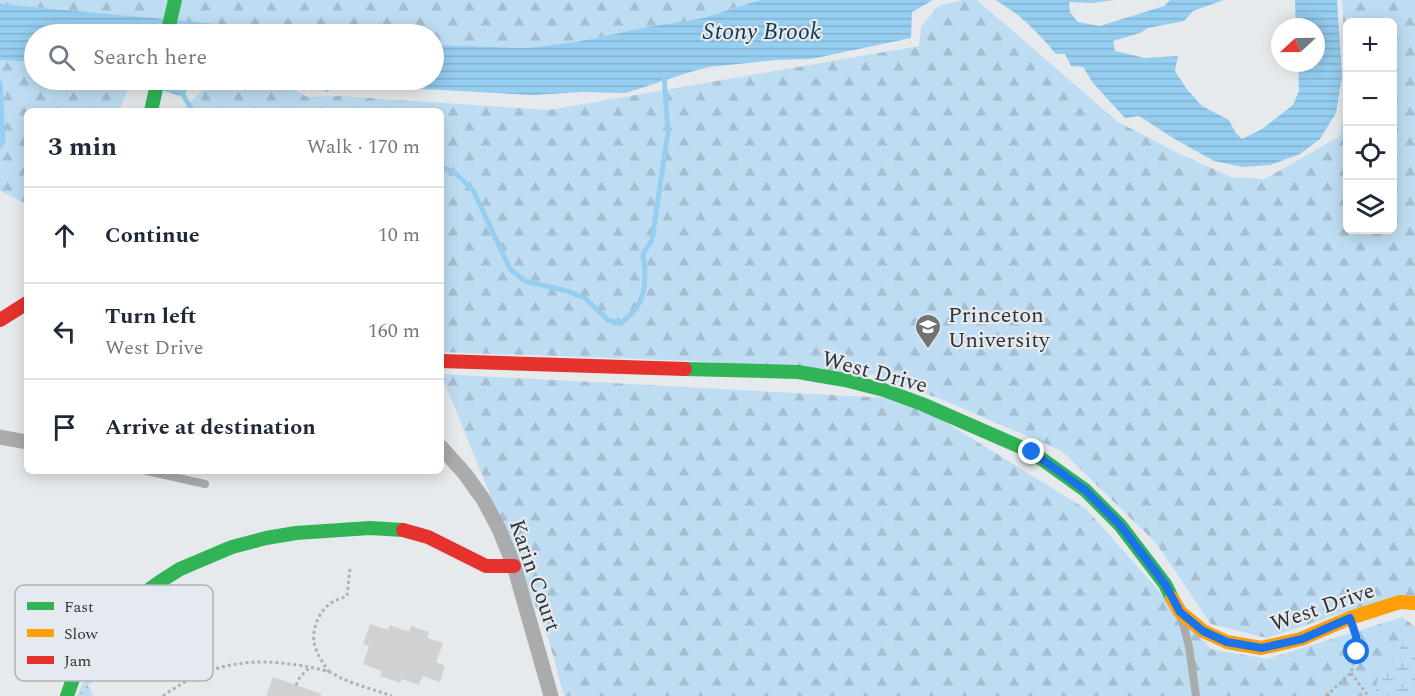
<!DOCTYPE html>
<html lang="en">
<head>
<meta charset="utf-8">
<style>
  :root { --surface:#fff; --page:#f6f6f7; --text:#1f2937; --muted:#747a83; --line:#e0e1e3 }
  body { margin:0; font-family:Spectral,serif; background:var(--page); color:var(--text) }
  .controls { position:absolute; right:18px; top:18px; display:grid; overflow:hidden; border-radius:9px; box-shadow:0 3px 15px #0003 }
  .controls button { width:54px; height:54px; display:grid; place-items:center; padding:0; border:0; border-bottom:2px solid var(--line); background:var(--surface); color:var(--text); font:30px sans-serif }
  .compass { position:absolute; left:1271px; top:18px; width:54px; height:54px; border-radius:50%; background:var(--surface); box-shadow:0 3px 15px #0003; rotate:248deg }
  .stop { position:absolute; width:18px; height:18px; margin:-14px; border:4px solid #1a73e8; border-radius:50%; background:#fff }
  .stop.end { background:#1a73e8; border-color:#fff; box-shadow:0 2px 6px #0008 }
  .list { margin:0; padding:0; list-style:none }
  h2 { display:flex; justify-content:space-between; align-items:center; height:78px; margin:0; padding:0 24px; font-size:26px }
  h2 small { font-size:20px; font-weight:400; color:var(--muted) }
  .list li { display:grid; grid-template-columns:39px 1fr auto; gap:18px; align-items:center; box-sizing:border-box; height:96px; padding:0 24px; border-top:2px solid var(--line) }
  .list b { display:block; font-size:22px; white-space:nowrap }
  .list p { margin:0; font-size:20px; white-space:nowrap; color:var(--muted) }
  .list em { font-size:20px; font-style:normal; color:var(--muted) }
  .icon { flex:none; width:33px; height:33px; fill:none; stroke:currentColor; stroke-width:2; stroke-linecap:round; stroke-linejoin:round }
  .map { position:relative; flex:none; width:1415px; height:696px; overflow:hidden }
  .search { position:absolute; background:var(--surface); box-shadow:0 3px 15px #0003; left:24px; top:24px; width:420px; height:66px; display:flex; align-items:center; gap:15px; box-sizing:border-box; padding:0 21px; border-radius:33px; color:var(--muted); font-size:22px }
  .panel { position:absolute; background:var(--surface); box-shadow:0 3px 15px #0003; left:24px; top:108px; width:420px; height:366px; border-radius:9px }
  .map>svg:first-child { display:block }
  .grass { fill:url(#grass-dots) }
  .forest { fill:url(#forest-firs) }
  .wetland { fill:url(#wetland-marsh) }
  .water { fill:url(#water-rules) }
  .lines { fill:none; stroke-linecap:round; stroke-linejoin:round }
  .stream { stroke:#96cef1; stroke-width:5 }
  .building { fill:#cfd1d3 }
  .path { stroke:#b0b1b2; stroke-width:3; stroke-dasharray:3 3; stroke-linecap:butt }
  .lane { stroke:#aaabac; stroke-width:8 }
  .street { stroke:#aaabac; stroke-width:15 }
  .fast { stroke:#30b455; stroke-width:14 }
  .slow { stroke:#ff9f0a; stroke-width:14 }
  .jam { stroke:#e5322d; stroke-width:14 }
  .route { stroke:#1a73e8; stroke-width:8 }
  .labels { text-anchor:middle; stroke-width:4.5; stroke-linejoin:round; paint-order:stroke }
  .poi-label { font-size:22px; fill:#313335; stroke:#e4eaef; text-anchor:start }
  .street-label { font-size:22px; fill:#313335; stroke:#e4eaef }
  .water-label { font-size:24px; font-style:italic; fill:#14374b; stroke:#e4eaef }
  .key { fill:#e4eaef; stroke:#aeb3b7; stroke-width:1.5 }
  .key-label { font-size:16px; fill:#313335 }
</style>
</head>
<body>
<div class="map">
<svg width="1415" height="696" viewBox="0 0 1415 696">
  <defs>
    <pattern id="grass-dots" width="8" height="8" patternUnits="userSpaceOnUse" patternTransform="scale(1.5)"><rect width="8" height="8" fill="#bfddf2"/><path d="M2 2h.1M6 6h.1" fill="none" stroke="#a5bed0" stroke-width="1.8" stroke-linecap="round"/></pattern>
    <pattern id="forest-firs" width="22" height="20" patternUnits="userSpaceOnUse" patternTransform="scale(1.5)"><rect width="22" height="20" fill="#bfddf2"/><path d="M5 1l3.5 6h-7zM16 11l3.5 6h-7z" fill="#a5bed0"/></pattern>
    <pattern id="wetland-marsh" width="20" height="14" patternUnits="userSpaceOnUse" patternTransform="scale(1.5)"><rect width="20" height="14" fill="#bfddf2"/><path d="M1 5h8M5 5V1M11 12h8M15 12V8" fill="none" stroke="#a5bed0"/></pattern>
    <pattern id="water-rules" width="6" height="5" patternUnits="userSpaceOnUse" patternTransform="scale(1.5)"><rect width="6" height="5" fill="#96cef1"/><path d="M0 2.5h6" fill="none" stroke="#82b1cf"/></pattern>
  </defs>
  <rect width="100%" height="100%" fill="#e7eaec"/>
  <path class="grass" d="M 92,674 L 98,677 L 99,678 L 88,685 L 93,696 L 77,696 L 85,678 Z"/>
  <path class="forest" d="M 0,0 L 760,0 L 703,18 L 647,27 L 577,42 L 527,48 L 434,45 L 434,34 L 326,34 L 0,4 Z
    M 962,0 L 977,0 L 1118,122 L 1180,154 L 1231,177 L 1265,179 L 1340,136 L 1347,96 L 1348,230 L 1392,230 L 1392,22 L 1348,22 L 1347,91 L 1342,0 L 1415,0 L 1415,600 L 1357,608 L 1267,638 L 1211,624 L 1156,543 L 1062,451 L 943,400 L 875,375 L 695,361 L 441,352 L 441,111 L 184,111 L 185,107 L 213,80 L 283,84 L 307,97 L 340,96 L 549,110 L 919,46 L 921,27 L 938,6 Z
    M 0,60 L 34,62 L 34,80 L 127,80 L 131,81 L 119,111 L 27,111 L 27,204 L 0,191 Z
    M 441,374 L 908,399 L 1086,509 L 1211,649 L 1267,659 L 1403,617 L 1415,627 L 1415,696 L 564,696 L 548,637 Z"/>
  <path class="wetland" d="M 1408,637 L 1415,642 L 1415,696 L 1375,696 L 1378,676 Z"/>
  <path class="water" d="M 760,0 L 933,0 L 912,12 L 911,38 L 811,59 L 776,60 L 709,67 L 687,73 L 626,93 L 582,92 L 533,95 L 331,84 L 328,92 L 295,80 L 434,80 L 434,45 L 527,48 L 577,42 L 647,27 L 703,18 Z
    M 995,0 L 1115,0 L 1091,3 L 1069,2 L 1070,12 L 1078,22 L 1100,26 L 1164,6 L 1170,0 L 1224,0 L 1193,11 L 1184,21 L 1148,28 L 1140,33 L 1113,41 L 1115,51 L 1145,58 L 1178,56 L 1175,71 L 1186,88 L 1202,106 L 1229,120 L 1235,132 L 1242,139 L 1262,129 L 1293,105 L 1299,91 L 1298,63 L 1316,63 L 1316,27 L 1296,27 L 1295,0 L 1337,0 L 1342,76 L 1336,113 L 1320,139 L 1300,154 L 1270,165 L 1243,167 L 1214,161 L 1173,138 L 1139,116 L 1125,118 L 1093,83 L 1083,67 L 1071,66 L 1065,54 L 1056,54 C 1035,30 1023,16 995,0 Z
    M 0,4 L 326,34 L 34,34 L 34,62 L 0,60 Z
    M 127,80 L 198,80 L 189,85 L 184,97 Z"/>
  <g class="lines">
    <path class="stream" d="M 0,83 L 3,141 L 0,146
      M 181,92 L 193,111
      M 441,167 L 454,172 L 473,190 L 510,269 L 525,281 L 567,291 L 585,298 L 608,320 L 620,323 C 647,306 647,282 643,254 L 652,240 L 668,132 L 664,74"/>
  </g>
  <path class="building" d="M 370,624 L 388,630 L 390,625 L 409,632 L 411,626 L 429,632 L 427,638 L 443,643 L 436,662 L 445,666 L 440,682 L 423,676 L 419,685 L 402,679 L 400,683 L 380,676 L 382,671 L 363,664 L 369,646 L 363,644 Z
    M 273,677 L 321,694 L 321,696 L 266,696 Z"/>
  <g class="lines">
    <path class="path" d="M 329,672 C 323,663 316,653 314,642 C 312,627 320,609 334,601 C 338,599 343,598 347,596 L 350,568
      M 1351,673 L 1368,696
      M 296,685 L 300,677 L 309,668
      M 163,696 C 217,657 264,656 327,671 C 333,673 338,677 343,679 C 359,686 376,690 392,696
      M 1326,696 L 1351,673 L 1357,652 L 1356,634"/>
    <path class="lane" d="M 147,471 L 205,484
      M 1182,619 L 1189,647 L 1196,696"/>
    <path class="street" d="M 0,437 L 27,442
      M 441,447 L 465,474 L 483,499 L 499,529 L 514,566 L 551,696"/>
    <path class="fast" d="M 167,34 L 175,0
      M 151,111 L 158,80
      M 685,369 L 798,372 L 845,380 L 884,390 L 922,404 L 1032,452 L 1085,490 L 1120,525 L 1165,584 L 1172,598
      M 67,696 L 74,676 L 93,639 L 110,618 L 161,581 L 180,569 L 232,547 L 266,538 L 296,533 L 370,528 L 403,530"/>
    <path class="slow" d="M 1172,598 L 1180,612 L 1203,631 L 1227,642 L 1261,648 L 1301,639 L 1350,618 L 1400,602 L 1415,603"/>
    <path class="jam" d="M 0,320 L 27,303
      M 441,361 L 685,369
      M 403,530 L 428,537 L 486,566 L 514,566"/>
  </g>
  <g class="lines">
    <path class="route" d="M 1032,452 L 1085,490 L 1120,525 L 1165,584 L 1180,612 L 1203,631 L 1227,642 L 1262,648 L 1302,639 L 1350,618 L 1356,636 L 1357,652"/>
  </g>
  <defs>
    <symbol id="university-pin" viewBox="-11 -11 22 30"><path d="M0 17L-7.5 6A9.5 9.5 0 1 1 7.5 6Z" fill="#717375" stroke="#e4eaef"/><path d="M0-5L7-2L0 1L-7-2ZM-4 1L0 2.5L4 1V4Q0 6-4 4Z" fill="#fff"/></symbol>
  </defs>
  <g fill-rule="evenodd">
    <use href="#university-pin" x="913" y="312" width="30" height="40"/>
  </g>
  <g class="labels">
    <g class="poi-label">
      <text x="948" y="322">Princeton<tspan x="948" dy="25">University</tspan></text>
    </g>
    <g class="street-label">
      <text transform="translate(875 371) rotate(15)" y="8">West Drive</text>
      <text transform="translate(536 575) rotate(71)" y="8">Karin Court</text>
      <text transform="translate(1322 606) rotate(-19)" y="8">West Drive</text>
    </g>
    <g class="water-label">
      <text x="762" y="39">Stony Brook</text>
    </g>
  </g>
  <rect x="15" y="585" width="198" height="96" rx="9" class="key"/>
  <rect x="27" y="602" width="27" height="8" fill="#30b455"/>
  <rect x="27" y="629" width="27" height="8" fill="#ff9f0a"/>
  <rect x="27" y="656" width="27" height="8" fill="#e5322d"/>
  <g class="key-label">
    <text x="64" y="612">Fast</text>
    <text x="64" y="639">Slow</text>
    <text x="64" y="666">Jam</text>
  </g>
</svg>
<div class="controls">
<button>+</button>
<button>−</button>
<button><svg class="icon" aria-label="locate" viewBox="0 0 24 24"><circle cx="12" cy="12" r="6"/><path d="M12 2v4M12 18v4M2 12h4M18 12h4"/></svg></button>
<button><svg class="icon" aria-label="layers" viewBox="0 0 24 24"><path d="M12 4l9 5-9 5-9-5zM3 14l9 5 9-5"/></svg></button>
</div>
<svg class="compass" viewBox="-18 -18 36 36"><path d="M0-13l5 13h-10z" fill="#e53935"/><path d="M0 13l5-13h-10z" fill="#747a83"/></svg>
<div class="stop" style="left:1357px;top:652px"></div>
<div class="stop end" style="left:1032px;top:452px"></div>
<div class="search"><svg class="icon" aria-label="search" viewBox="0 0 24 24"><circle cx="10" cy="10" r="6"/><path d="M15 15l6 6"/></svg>Search here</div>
<section class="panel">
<h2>3 min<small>Walk · 170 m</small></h2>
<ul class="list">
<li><svg class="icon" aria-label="ahead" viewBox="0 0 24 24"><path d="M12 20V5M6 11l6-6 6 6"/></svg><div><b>Continue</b></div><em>10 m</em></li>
<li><svg class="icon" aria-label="left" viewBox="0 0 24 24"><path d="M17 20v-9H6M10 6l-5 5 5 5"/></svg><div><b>Turn left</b><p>West Drive</p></div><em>160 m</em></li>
<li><svg class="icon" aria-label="arrive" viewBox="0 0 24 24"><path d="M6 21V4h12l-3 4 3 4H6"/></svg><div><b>Arrive at destination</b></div></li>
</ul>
</section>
</div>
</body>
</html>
